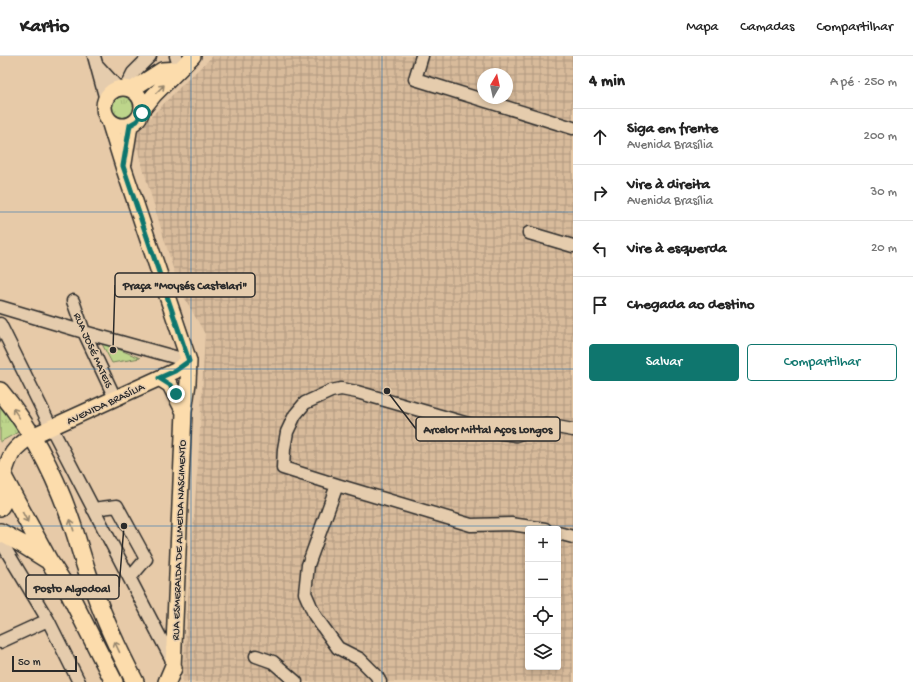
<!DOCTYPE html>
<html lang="pt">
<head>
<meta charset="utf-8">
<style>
  :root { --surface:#fff; --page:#f6f6f6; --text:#222; --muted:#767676; --line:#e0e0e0; --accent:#0f766e }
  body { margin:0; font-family:"Gochi Hand",sans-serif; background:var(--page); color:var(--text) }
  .controls { position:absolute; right:12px; bottom:12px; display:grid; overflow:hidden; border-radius:4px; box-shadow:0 2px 6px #0003 }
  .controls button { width:36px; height:36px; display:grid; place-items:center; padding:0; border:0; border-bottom:1px solid var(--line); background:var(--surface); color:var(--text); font:20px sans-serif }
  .compass { position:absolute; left:477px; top:12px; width:36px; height:36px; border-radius:50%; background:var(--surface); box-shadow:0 2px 6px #0003; rotate:9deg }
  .scale { position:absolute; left:12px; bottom:10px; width:65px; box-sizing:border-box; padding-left:4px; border:2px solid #2b2b2b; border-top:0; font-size:11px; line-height:14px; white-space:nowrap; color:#2b2b2b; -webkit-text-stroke:3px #e5ccad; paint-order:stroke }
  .stop { position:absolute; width:12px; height:12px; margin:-9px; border:3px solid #0f766e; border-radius:50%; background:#fff }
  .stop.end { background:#0f766e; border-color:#fff; box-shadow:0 1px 4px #0008 }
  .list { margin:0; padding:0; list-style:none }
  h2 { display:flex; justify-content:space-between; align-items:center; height:52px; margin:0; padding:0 16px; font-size:17px }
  h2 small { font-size:13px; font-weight:400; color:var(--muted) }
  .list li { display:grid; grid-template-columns:26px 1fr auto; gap:12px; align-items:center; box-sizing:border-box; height:56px; padding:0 16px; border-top:1px solid var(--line) }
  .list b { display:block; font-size:15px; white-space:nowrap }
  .list p { margin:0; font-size:13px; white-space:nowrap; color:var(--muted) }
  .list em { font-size:13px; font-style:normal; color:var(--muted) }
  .actions { display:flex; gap:8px; padding:12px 16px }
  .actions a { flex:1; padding:9px 0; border:1px solid var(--accent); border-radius:4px; text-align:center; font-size:14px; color:var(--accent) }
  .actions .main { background:var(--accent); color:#fff }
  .icon { flex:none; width:22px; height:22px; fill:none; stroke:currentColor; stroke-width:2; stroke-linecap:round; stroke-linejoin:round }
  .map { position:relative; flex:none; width:573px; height:626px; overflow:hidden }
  header { display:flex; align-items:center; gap:24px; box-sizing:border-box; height:56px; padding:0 20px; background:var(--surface); border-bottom:1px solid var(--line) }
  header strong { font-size:19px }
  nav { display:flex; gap:22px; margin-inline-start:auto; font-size:14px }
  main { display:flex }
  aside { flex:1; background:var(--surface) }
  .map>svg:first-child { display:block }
  .industrial { fill:url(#industrial-grid); fill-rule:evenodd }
  .grass { fill:url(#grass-tufts); stroke:#74805b }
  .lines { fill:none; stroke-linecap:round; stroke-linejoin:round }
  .minor-casing { stroke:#2b2b2b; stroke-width:15 }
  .major-casing { stroke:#2b2b2b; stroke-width:18 }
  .highway-casing { stroke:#2b2b2b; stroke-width:20 }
  .minor { stroke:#e5ccad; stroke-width:12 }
  .major { stroke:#fcdcac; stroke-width:15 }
  .highway { stroke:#fcdcac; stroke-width:17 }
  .oneway { stroke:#94846c }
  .route { stroke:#0f766e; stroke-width:5 }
  .grid { fill:none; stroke:#1f6fb2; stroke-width:1; stroke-opacity:0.55 }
  .labels { text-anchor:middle; stroke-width:3; stroke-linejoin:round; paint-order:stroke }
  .street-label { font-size:11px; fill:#2b2b2b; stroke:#e5ccad }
  .leader { fill:none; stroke:#2b2b2b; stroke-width:1.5 }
  .callout-dot { fill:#2b2b2b; stroke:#e5ccad; stroke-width:1.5 }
  .callout { fill:#e5ccad; stroke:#2b2b2b; stroke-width:1.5 }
  .callout-label { font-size:12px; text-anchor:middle; font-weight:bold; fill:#2b2b2b }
</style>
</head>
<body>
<header>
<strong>Kartio</strong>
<nav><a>Mapa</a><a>Camadas</a><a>Compartilhar</a></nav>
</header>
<main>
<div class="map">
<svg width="573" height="626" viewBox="0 0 573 626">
  <defs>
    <pattern id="industrial-grid" width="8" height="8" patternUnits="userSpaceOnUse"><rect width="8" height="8" fill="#d8bb9b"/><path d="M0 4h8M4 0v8" fill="none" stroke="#af987f"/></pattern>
    <pattern id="grass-tufts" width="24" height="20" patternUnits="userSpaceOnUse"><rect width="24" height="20" fill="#bdd58b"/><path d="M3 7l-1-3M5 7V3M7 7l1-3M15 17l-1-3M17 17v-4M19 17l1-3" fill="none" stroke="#a3b778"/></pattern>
  </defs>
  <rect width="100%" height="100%" fill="#e7caa8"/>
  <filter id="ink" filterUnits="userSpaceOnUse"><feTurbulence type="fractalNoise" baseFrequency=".025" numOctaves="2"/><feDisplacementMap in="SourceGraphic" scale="8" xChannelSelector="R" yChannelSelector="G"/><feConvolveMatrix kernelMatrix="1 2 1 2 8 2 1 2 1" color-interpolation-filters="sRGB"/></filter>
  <g filter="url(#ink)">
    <path class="industrial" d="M 213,0 L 573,0 L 573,626 L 182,626 L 199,391 L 205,278 L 179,232 L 133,79 L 186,25 ZM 483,18 L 507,18 L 507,42 L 483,42 ZM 528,473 L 558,473 L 558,611 L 528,611 Z"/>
    <path class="grass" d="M112 52a12 12 0 1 1 24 0a12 12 0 1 1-24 0Z
      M 101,286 L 140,302 L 112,307 Z
      M 0,347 L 22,374 L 0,386 Z"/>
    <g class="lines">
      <defs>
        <path id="minor" d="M 94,0 L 106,44
          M 176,0 L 180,13
          M 422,0 L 415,23 L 573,72
          M 97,9 L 119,33
          M 125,33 L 133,17 L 150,0
          M 529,177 L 573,190
          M 73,245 L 84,276 L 115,342
          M 0,251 L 84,276 L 189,305
          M 0,268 L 51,371 L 173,606
          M 337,429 L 283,412 L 284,393 L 287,376 L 295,359 L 305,347 L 331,335 L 341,333 L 357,336 L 496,376 L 516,379 L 546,369 L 573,374
          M 93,453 L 117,450 L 146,503 L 130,522
          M 558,477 L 573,481
          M 0,484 L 48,564 L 79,626
          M 0,586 L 48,564
          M 256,600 L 273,606 L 296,626
          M 380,626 L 376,619 L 360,603 L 338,592 L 315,560 L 305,537 L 308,509 L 337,429 L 471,469 L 511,468 L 545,473"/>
        <path id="major" d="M104 51a19 19 0 1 1 38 0a19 19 0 1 1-38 0Z
          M 131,34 L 162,14 L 180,13
          M 142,54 L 154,39 L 193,0
          M 109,65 L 123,110 L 189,305 L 188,327 L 184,356 L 173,612
          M 124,107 L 130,69
          M 159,322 L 170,329 L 184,356
          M 3,421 C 10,398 12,393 32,380 L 175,315 L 189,305"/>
        <path id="highway" d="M 0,335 C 31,372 54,417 70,462 C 79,487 85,513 95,537 C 106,568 120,597 135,626
          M 0,415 L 49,505 L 66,531 L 114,626
          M 0,451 L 5,443 L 3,423
          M 0,476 L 22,488 L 46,503
          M 167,626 L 173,612"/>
      </defs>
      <use href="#minor" class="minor-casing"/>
      <use href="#major" class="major-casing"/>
      <use href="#highway" class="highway-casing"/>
      <use href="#minor" class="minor"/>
      <use href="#major" class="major"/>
      <use href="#highway" class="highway"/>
    </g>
    <defs><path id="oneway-shaft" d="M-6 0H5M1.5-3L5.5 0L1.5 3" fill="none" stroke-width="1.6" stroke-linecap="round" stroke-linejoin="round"/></defs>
    <g class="oneway">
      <use href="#oneway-shaft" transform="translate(160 33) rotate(-45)"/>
      <use href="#oneway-shaft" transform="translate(16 357) rotate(-125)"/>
      <use href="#oneway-shaft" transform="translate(25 461) rotate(62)"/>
      <use href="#oneway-shaft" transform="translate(72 469) rotate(-107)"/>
      <use href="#oneway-shaft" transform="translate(117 591) rotate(-115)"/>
    </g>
  </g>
  <g class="lines" filter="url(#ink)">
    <path class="route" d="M 142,57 L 137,65 L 130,69 L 123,110 L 189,305 L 175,315 L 159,322 L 170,329 L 176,338"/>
  </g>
  <path class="grid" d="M 191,0 L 191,626M 382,0 L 382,626M 0,156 L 573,156M 0,313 L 573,313M 0,470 L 573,470"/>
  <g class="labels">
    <g class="street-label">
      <text transform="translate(94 294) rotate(66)" y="4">RUA JOSÉ MATEIS</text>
      <text transform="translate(105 347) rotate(-25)" y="4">AVENIDA BRASÍLIA</text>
      <text transform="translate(178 484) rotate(-88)" y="4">RUA ESMERALDA DE ALMEIDA NASCIMENTO</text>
    </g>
  </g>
  <path class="leader" d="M113 294L115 229M387 335L416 373M124 470L119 531"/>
  <g class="callout-dot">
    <circle cx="113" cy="294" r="4"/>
    <circle cx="387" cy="335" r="4"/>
    <circle cx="124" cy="470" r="4"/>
  </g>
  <g class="callout">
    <rect x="115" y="217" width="140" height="24" rx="4"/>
    <rect x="416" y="361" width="144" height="24" rx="4"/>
    <rect x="26" y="519" width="93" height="24" rx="4"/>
  </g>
  <g class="callout-label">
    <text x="185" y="233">Praça "Moysés Castelari"</text>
    <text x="488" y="377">Arcelor Mittal Aços Longos</text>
    <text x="72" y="536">Posto Algodoal</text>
  </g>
</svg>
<div class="controls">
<button>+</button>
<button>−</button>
<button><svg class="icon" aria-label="locate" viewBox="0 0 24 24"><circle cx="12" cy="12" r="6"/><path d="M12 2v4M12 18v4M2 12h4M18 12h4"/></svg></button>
<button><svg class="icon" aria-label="layers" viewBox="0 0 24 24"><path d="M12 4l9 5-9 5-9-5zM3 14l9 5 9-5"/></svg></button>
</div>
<svg class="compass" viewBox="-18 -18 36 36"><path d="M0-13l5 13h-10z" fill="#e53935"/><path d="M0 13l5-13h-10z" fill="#767676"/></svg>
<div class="scale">50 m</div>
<div class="stop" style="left:142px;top:57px"></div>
<div class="stop end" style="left:176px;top:338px"></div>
</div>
<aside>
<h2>4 min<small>A pé · 250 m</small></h2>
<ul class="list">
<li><svg class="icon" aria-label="ahead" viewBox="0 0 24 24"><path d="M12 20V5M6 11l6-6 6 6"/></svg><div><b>Siga em frente</b><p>Avenida Brasília</p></div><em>200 m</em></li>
<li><svg class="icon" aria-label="right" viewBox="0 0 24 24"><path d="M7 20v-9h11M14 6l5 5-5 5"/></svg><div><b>Vire à direita</b><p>Avenida Brasília</p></div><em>30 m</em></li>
<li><svg class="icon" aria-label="left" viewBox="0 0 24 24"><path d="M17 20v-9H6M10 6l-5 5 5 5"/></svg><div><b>Vire à esquerda</b></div><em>20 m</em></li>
<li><svg class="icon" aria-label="arrive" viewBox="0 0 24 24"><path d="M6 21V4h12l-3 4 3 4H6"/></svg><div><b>Chegada ao destino</b></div></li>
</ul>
<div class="actions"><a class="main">Salvar</a><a>Compartilhar</a></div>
</aside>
</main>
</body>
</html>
